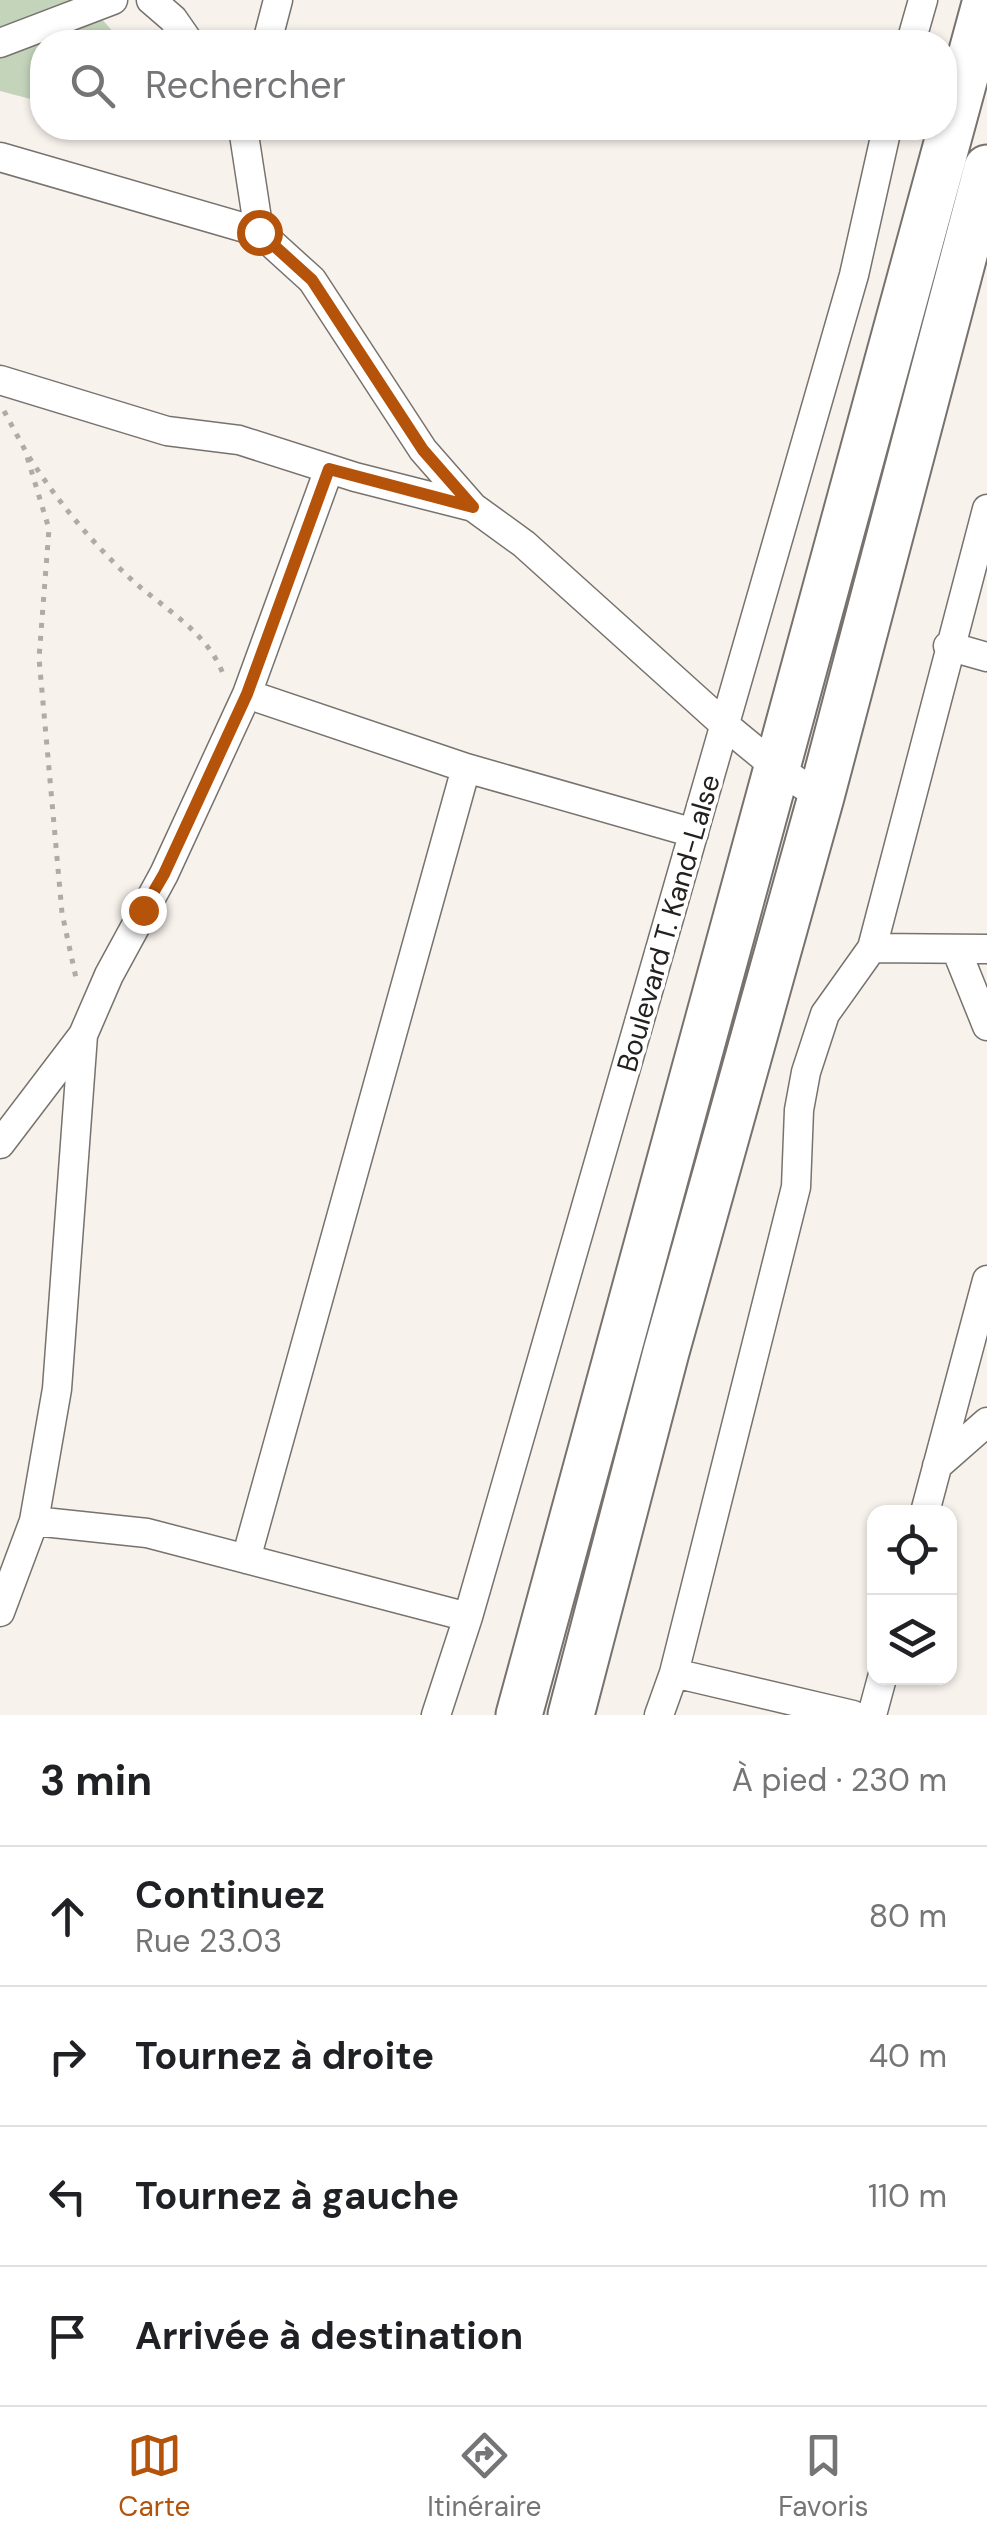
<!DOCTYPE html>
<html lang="fr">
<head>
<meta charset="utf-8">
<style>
  :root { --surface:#fff; --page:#f2f2f2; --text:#202124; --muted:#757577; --line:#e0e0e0; --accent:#b45309 }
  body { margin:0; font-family:"DM Sans",sans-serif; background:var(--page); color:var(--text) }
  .controls { position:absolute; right:30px; bottom:30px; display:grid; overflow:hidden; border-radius:20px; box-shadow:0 2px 8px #0004 }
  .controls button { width:90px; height:90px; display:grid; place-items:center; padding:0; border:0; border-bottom:2px solid var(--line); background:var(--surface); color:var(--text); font:50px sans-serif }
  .stop { position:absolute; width:30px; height:30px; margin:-22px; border:8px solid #b45309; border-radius:50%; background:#fff }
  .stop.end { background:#b45309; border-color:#fff; box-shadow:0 2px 10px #0008 }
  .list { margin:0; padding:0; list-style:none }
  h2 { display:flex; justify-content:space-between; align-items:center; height:130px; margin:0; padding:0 40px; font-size:42px }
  h2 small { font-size:32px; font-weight:400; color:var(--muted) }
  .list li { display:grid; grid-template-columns:65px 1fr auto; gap:30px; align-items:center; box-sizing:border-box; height:140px; padding:0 40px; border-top:2px solid var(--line) }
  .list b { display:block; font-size:38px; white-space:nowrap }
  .list p { margin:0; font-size:32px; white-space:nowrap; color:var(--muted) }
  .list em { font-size:32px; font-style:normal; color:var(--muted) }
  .icon { flex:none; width:55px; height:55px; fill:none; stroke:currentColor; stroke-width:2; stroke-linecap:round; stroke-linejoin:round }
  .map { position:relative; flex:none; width:987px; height:1715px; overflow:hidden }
  .search { position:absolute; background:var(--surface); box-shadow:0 2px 8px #0004; left:30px; right:30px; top:30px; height:110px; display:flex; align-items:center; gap:25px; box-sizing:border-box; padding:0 35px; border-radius:40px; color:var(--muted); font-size:38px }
  .sheet { height:690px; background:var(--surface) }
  nav { display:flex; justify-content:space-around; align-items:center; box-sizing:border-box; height:140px; border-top:2px solid var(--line); background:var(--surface); font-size:28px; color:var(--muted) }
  nav a { display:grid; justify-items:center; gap:5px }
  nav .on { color:var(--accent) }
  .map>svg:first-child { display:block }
  .green { fill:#c4d4bb }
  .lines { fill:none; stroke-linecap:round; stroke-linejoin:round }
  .street-casing { stroke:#77726d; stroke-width:31 }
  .primary-casing { stroke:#77726d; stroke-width:49 }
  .path { stroke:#afaba6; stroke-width:5; stroke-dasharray:5 8; stroke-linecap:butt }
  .street { stroke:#fff; stroke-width:28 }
  .primary { stroke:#fff; stroke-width:45 }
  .route { stroke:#b45309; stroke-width:12 }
  .labels { text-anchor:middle; stroke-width:8; stroke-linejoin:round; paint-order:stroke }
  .street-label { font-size:28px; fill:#23211f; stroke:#fff }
</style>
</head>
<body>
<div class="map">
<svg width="987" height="1715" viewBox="0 0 987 1715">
  <rect width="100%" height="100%" fill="#f8f2ec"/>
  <path class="green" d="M 0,0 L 85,0 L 122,42 L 42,42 L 42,102 L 0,91 Z"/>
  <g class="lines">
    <defs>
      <path id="street" d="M 151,0 L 173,19 L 189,42
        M 267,42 L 278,0
        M 911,42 L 923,0
        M 0,43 L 113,0
        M 243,128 L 259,232
        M 0,157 L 259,232 L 312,280 L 423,450 L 473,507
        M 0,380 L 167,431 L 239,440 L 355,477 L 473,507 L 524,544 L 726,726 L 777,768 L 821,797
        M 948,646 L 987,657
        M 247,694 L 466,768 L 694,833
        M 872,948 L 987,949
        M 956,949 L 987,1026
        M 0,1144 L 83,1035
        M 937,1466 L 987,1422
        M 925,1512 L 987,1280
        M 34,1521 L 147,1533 L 468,1617
        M 246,1559 L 466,768
        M 0,1612 L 34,1521 L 57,1389 L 83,1035 L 109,975 L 164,874 L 247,694 L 329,469
        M 674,1673 L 853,1715
        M 436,1715 L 468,1617 L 854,275 L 887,128
        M 659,1715 L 674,1673 L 796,1187 L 799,1110 L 806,1072 L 825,1014 L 872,948 L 987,509
        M 872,1715 L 882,1678"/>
      <path id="primary" d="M 519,1715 L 986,0
        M 571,1715 L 666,1352 L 821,797 L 987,168"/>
    </defs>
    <use href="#street" class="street-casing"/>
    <use href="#primary" class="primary-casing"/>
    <path class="path" d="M 4,411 L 25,450 L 49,529 L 39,658 L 62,913 L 76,978
      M 29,457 C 58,502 93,544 133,581 C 165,609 208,633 223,674"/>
    <use href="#street" class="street"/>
    <use href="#primary" class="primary"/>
  </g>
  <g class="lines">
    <path class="route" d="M 143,910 L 164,874 L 247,694 L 329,469 L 473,507 L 423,450 L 312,280 L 259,232"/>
  </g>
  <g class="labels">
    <g class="street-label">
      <text transform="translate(668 923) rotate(-74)" y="10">Boulevard T. Kand-Lalse</text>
    </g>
  </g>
</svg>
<div class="controls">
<button><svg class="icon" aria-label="locate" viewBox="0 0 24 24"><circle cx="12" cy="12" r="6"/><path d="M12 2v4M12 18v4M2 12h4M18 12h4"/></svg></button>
<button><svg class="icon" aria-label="layers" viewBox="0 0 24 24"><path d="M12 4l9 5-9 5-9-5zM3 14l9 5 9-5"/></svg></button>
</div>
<div class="stop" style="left:259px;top:232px"></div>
<div class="stop end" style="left:143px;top:910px"></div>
<div class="search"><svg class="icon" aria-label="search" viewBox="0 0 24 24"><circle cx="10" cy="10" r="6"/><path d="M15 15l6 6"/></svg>Rechercher</div>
</div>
<section class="sheet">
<h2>3 min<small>À pied · 230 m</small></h2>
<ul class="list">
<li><svg class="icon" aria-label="ahead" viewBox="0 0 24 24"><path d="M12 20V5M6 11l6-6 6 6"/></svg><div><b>Continuez</b><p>Rue 23.03</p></div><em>80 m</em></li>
<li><svg class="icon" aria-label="right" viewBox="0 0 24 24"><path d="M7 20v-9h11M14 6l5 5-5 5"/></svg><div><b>Tournez à droite</b></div><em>40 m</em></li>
<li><svg class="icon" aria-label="left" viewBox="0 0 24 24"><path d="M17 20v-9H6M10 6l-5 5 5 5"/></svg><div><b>Tournez à gauche</b></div><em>110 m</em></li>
<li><svg class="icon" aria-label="arrive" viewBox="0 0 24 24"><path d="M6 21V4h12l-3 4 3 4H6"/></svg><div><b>Arrivée à destination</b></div></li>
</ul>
</section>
<nav>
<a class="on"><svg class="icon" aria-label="map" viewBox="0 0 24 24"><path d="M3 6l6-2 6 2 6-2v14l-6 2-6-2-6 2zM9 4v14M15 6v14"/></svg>Carte</a>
<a><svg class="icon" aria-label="directions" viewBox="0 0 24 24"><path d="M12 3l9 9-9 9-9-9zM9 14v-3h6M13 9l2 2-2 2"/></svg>Itinéraire</a>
<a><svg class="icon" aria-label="saved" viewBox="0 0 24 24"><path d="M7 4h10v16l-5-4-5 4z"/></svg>Favoris</a>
</nav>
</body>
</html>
